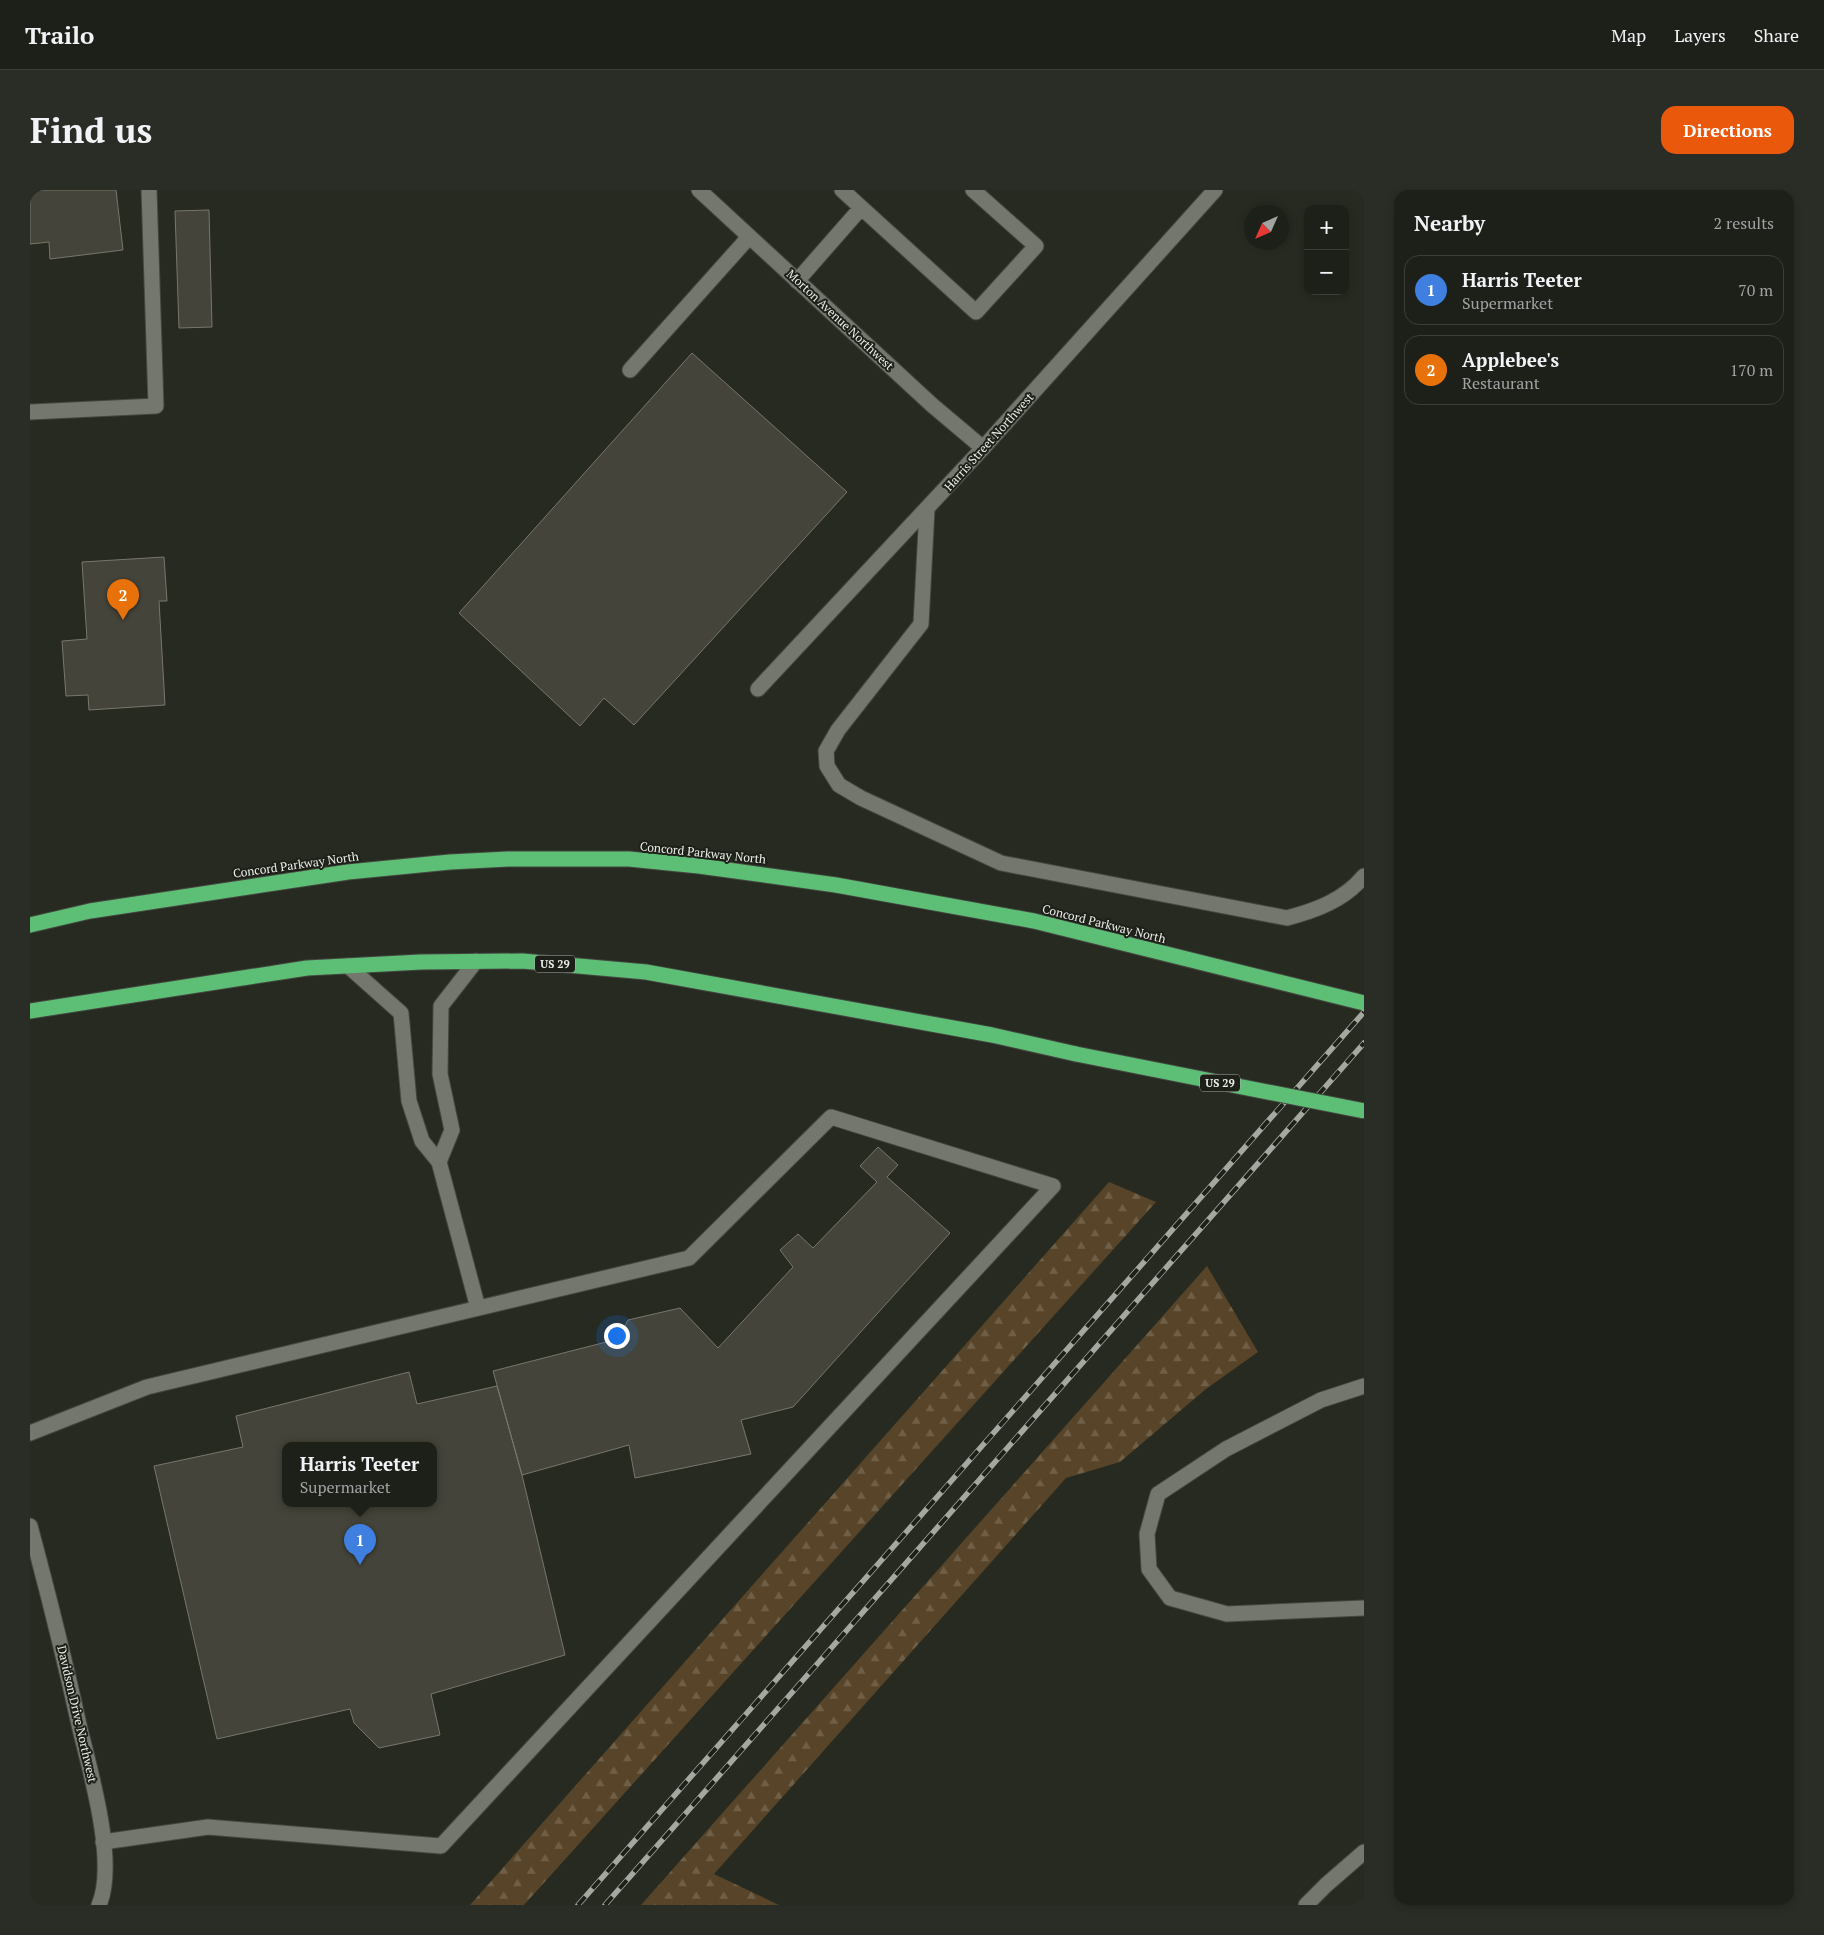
<!DOCTYPE html>
<html lang="en">
<head>
<meta charset="utf-8">
<style>
  :root { --surface:#1c2019; --page:#292d26; --text:#f1f3f6; --muted:#a0a3a2; --line:#3a3e38; --accent:#ea580c }
  body { margin:0; font-family:"PT Serif",serif; background:var(--page); color:var(--text) }
  .controls { position:absolute; right:15px; top:15px; display:grid; overflow:hidden; border-radius:10px; box-shadow:0 2px 8px #0003 }
  .controls button { width:45px; height:45px; display:grid; place-items:center; padding:0; border:0; border-bottom:1px solid var(--line); background:var(--surface); color:var(--text); font:25px sans-serif }
  .compass { position:absolute; left:1214px; top:15px; width:45px; height:45px; border-radius:50%; background:var(--surface); box-shadow:0 2px 8px #0003; rotate:225deg }
  .you { position:absolute; left:586px; top:1145px; width:18px; height:18px; margin:-12px; border:4px solid #fff; border-radius:50%; background:#1a73e8; box-shadow:0 0 0 8px #1a73e833 }
  .badge { display:grid; place-items:center; width:32px; height:32px; border-radius:50%; background:var(--accent); color:#fff; font-size:16px; font-weight:700 }
  .pin { position:absolute; translate:-50% -41px; filter:drop-shadow(0 1px 2px #0008) }
  .pin::after { content:''; position:absolute; top:26px; width:18px; height:15px; background:inherit; clip-path:polygon(0 0,100% 0,50% 100%) }
  .popup { position:absolute; left:252px; top:1252px; width:155px; height:65px; box-sizing:border-box; display:grid; place-content:center; border-radius:10px; background:var(--surface); filter:drop-shadow(0 1px 4px #0005); font-size:16px; white-space:nowrap; color:var(--muted) }
  .popup b { font-size:19px; color:var(--text) }
  .popup::after { content:''; position:absolute; left:50%; top:100%; margin-left:-10px; border:10px solid transparent; border-top-color:var(--surface) }
  .list { margin:0; padding:0; list-style:none }
  h2 { display:flex; justify-content:space-between; align-items:center; height:65px; margin:0; padding:0 20px; font-size:21px }
  h2 small { font-size:16px; font-weight:400; color:var(--muted) }
  .list li { display:grid; grid-template-columns:32px 1fr auto; gap:15px; align-items:center; box-sizing:border-box; height:70px; margin:0 10px 10px; padding:0 10px; border:1px solid var(--line); border-radius:15px }
  .list b { display:block; font-size:19px; white-space:nowrap }
  .list p { margin:0; font-size:16px; white-space:nowrap; color:var(--muted) }
  .list em { font-size:16px; font-style:normal; color:var(--muted) }
  .map { position:relative; flex:none; width:1334px; height:1715px; overflow:hidden; border-radius:15px }
  header { display:flex; align-items:center; gap:30px; box-sizing:border-box; height:70px; padding:0 25px; background:var(--surface); border-bottom:1px solid var(--line) }
  header strong { font-size:24px }
  nav { display:flex; gap:28px; margin-inline-start:auto; font-size:18px }
  .intro { display:flex; align-items:center; justify-content:space-between; box-sizing:border-box; height:120px; padding:0 30px }
  h1 { margin:0; font-size:35px }
  .button { padding:12px 22px; border-radius:15px; background:var(--accent); color:#fff; font-size:18px; font-weight:700 }
  main { display:flex; gap:30px; padding:0 30px }
  aside { flex:1; background:var(--surface); border-radius:15px; box-shadow:0 2px 8px #0003 }
  .map>svg:first-child { display:block }
  .forest { fill:url(#forest-firs) }
  .building { fill:#45443a; stroke:#79776c; fill-rule:evenodd }
  .lines { fill:none; stroke-linecap:round; stroke-linejoin:round }
  .lane-casing { stroke:#444740; stroke-width:17 }
  .street-casing { stroke:#444740; stroke-width:17 }
  .secondary-casing { stroke:#444740; stroke-width:17 }
  .highway-casing { stroke:#444740; stroke-width:17 }
  .lane { stroke:#73776d; stroke-width:15 }
  .street { stroke:#73776d; stroke-width:15 }
  .secondary { stroke:#73776d; stroke-width:15 }
  .highway { stroke:#5dbe75; stroke-width:15 }
  .rail-casing { stroke:#a4a8a1; stroke-width:5.5 }
  .rail { stroke:#1d2018; stroke-width:4; stroke-dasharray:11; stroke-linecap:butt }
  .highway-bridge-casing { stroke:#444740; stroke-width:17; stroke-linecap:butt }
  .highway-bridge { stroke:#5dbe75; stroke-width:15 }
  .labels { text-anchor:middle; stroke-width:4; stroke-linejoin:round; paint-order:stroke }
  .shield { fill:#1d2018; stroke:#afb2ab; stroke-width:1 }
  .shield-label { font-size:11px; font-weight:bold; fill:#edf0ea }
  .street-label { font-size:12px; fill:#edf0ea; stroke:#1d2018 }
</style>
</head>
<body>
<header>
<strong>Trailo</strong>
<nav><a>Map</a><a>Layers</a><a>Share</a></nav>
</header>
<div class="intro"><h1>Find us</h1><a class="button">Directions</a></div>
<main>
<div class="map">
<svg width="1334" height="1715" viewBox="0 0 1334 1715">
  <defs>
    <pattern id="forest-firs" width="22" height="20" patternUnits="userSpaceOnUse" patternTransform="scale(1.25)"><rect width="22" height="20" fill="#584428"/><path d="M5 1l3.5 6h-7zM16 11l3.5 6h-7z" fill="#705f47"/></pattern>
  </defs>
  <rect width="100%" height="100%" fill="#262a21"/>
  <path class="forest" d="M 1079,992 L 1126,1012 L 494,1715 L 440,1715 Z
    M 1177,1076 L 1228,1162 L 1176,1199 L 1090,1272 L 1036,1288 L 684,1684 L 749,1715 L 611,1715 Z"/>
  <path class="building" d="M 0,0 L 86,0 L 93,60 L 20,69 L 19,52 L 0,54 Z
    M 179,20 L 182,137 L 149,138 L 145,21 Z
    M 662,163 L 817,302 L 604,535 L 574,508 L 550,536 L 429,423 Z
    M 134,367 L 137,411 L 129,411 L 135,515 L 59,520 L 58,505 L 36,506 L 32,451 L 57,449 L 52,372 Z
    M 848,957 L 868,975 L 857,987 L 920,1043 L 763,1217 L 711,1230 L 721,1264 L 605,1288 L 599,1255 L 492,1285 L 463,1181 L 588,1149 L 598,1130 L 650,1118 L 688,1158 L 763,1077 L 750,1060 L 768,1044 L 783,1058 L 847,992 L 830,976 Z
    M 379,1182 L 387,1214 L 467,1196 L 492,1285 L 535,1465 L 401,1504 L 410,1545 L 349,1558 L 324,1533 L 320,1519 L 187,1549 L 124,1276 L 213,1257 L 206,1226 ZM 256,1256 L 404,1256 L 404,1314 L 256,1314 Z"/>
  <g class="lines">
    <defs>
      <path id="lane" d="M 812,0 L 946,122 L 1006,56 L 943,0
        M 767,91 L 831,18
        M 600,180 L 719,47
        M 0,222 L 126,216 L 119,0
        M 897,319 L 891,434 L 808,540 L 796,561 L 797,576 L 809,595 L 831,608 L 971,673 L 1257,728 C 1287,720 1314,710 1334,686
        M 318,776 L 371,823 L 379,911 L 392,951 L 409,972 L 422,940 L 410,884 L 411,816 L 446,771
        M 409,972 L 448,1118
        M 1334,1196 L 1291,1210 L 1196,1259 L 1128,1304 L 1117,1344 L 1119,1379 L 1140,1408 L 1197,1424 L 1334,1418
        M 0,1243 L 117,1197 L 659,1068 L 801,927 L 1023,996 L 411,1656 L 178,1637 L 73,1652
        M 1276,1715 L 1296,1695 L 1334,1662"/>
      <path id="street" d="M 669,0 L 902,215 L 953,258
        M 0,1336 C 18,1403 35,1471 50,1539 C 61,1584 87,1673 69,1715"/>
      <path id="secondary" d="M 728,499 L 953,258 L 1185,0"/>
      <path id="highway" d="M 0,735 L 60,721 L 318,682 L 420,672 L 478,669 L 599,669 L 669,676 L 806,695 L 1004,731 L 1334,813
        M 0,821 L 277,778 L 391,772 L 492,771 L 616,782 L 962,845 L 1046,864"/>
    </defs>
    <use href="#lane" class="lane-casing"/>
    <use href="#street" class="street-casing"/>
    <use href="#secondary" class="secondary-casing"/>
    <use href="#highway" class="highway-casing"/>
    <use href="#lane" class="lane"/>
    <use href="#street" class="street"/>
    <use href="#secondary" class="secondary"/>
    <use href="#highway" class="highway"/>
    <defs>
      <path id="rail" d="M 548,1715 L 1334,822
        M 575,1715 L 1334,853"/>
    </defs>
    <use href="#rail" class="rail-casing"/>
    <use href="#rail" class="rail"/>
    <defs>
      <path id="highway-bridge" d="M 1046,864 L 1334,921"/>
    </defs>
    <use href="#highway-bridge" class="highway-bridge-casing"/>
    <use href="#highway-bridge" class="highway-bridge"/>
  </g>
  <g class="labels">
    <g class="shield">
      <rect x="505" y="765.5" width="40" height="17" rx="4"/>
      <rect x="1170" y="884.5" width="40" height="17" rx="4"/>
    </g>
    <g class="shield-label">
      <text x="525" y="778">US 29</text>
      <text x="1190" y="897">US 29</text>
    </g>
    <g class="street-label">
      <text transform="translate(810 130) rotate(43)" y="4">Morton Avenue Northwest</text>
      <text transform="translate(959 252) rotate(-48)" y="4">Harris Street Northwest</text>
      <text transform="translate(673 663) rotate(6)" y="4">Concord Parkway North</text>
      <text transform="translate(266 675) rotate(-8)" y="4">Concord Parkway North</text>
      <text transform="translate(1074 734) rotate(14)" y="4">Concord Parkway North</text>
      <text transform="translate(47 1524) rotate(77)" y="4">Davidson Drive Northwest</text>
    </g>
  </g>
</svg>
<div class="controls">
<button>+</button>
<button>−</button>
</div>
<svg class="compass" viewBox="-18 -18 36 36"><path d="M0-13l5 13h-10z" fill="#e53935"/><path d="M0 13l5-13h-10z" fill="#a0a3a2"/></svg>
<div class="you"></div>
<div class="pin badge" style="left:330px;top:1375px;background:#3f7fe0">1</div>
<div class="popup"><b>Harris Teeter</b>Supermarket</div>
<div class="pin badge" style="left:93px;top:430px;background:#e8710a">2</div>
</div>
<aside>
<h2>Nearby<small>2 results</small></h2>
<ul class="list">
<li><span class="badge" style="background:#3f7fe0">1</span><div><b>Harris Teeter</b><p>Supermarket</p></div><em>70 m</em></li>
<li><span class="badge" style="background:#e8710a">2</span><div><b>Applebee's</b><p>Restaurant</p></div><em>170 m</em></li>
</ul>
</aside>
</main>
</body>
</html>
